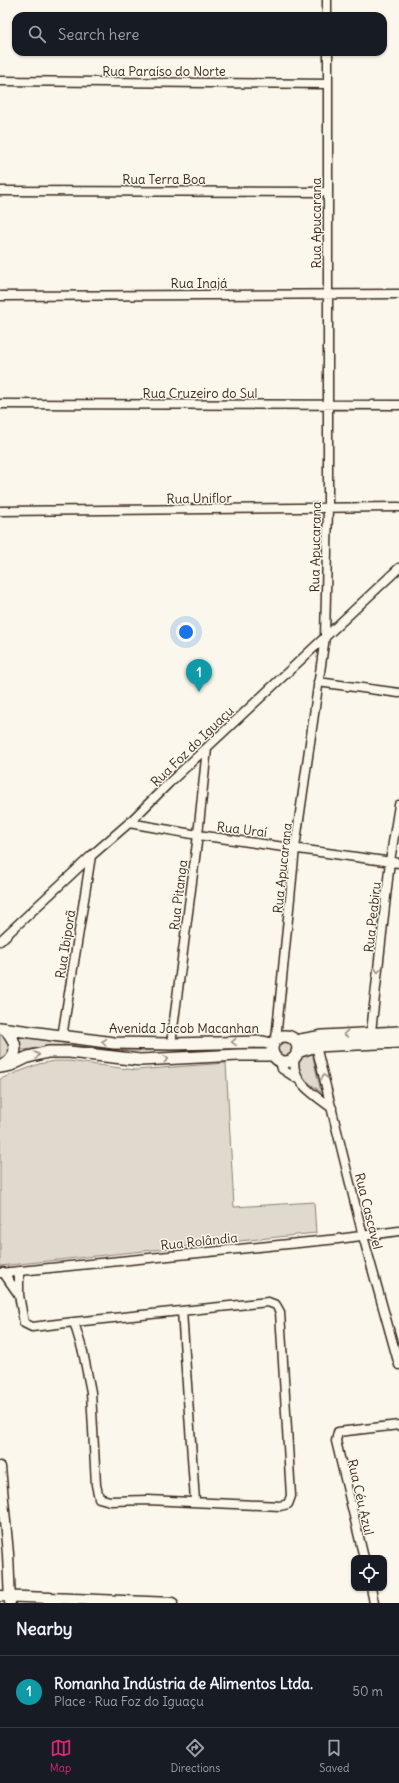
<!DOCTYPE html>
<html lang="en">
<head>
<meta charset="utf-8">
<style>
  :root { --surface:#171b24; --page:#242831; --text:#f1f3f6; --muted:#9ea1a6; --line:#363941; --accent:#db2777 }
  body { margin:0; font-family:Delius,sans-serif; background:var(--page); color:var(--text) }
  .controls { position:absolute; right:12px; bottom:12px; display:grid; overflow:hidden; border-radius:8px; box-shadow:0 1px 3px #0004 }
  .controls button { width:36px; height:36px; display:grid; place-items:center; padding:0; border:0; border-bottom:1px solid var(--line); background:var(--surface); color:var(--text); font:20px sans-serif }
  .you { position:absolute; left:186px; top:632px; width:14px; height:14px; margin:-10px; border:3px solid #fff; border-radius:50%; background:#1a73e8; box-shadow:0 0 0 6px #1a73e833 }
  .badge { display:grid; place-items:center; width:26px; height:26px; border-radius:50%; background:var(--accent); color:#fff; font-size:13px; font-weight:700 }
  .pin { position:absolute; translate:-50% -33px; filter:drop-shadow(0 1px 2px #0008) }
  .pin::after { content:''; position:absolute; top:21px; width:14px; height:12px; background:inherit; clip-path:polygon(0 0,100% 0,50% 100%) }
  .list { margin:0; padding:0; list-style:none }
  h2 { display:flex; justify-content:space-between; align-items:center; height:52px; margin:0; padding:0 16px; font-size:17px }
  h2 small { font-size:13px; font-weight:400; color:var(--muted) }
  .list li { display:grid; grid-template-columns:26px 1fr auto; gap:12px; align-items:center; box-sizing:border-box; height:72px; padding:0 16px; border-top:1px solid var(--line) }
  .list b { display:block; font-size:15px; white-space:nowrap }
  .list p { margin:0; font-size:13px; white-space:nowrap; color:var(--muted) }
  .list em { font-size:13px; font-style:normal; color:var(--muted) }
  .icon { flex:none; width:22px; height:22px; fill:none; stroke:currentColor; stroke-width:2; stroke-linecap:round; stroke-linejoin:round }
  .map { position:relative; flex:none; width:399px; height:1603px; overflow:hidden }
  .search { position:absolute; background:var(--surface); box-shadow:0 1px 3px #0004; left:12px; right:12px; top:12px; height:44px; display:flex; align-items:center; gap:10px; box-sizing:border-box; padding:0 14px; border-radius:12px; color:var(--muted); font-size:15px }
  .sheet { height:124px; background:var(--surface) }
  nav { display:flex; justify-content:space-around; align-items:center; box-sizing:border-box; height:56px; border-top:1px solid var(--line); background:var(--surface); font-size:11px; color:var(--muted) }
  nav a { display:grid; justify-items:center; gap:2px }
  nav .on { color:var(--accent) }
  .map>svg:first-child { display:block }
  .green { fill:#dfd9ce; stroke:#8d8276 }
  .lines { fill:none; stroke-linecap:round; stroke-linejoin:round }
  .minor-casing { stroke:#3b2a1e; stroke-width:11 }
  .tertiary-casing { stroke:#3b2a1e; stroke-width:13 }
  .secondary-casing { stroke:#3b2a1e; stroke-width:14 }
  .minor { stroke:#fbf7ec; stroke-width:8 }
  .tertiary { stroke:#fbf7ec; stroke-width:10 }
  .secondary { stroke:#fbf7ec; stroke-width:11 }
  .oneway { stroke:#9b9085 }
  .labels { text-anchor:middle; stroke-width:3; stroke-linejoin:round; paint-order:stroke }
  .street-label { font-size:13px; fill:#3b2a1e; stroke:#fbf7ec }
</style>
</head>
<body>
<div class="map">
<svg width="399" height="1603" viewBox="0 0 399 1603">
  <rect width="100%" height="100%" fill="#fbf7ec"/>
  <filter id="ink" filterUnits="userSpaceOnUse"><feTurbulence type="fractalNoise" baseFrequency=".025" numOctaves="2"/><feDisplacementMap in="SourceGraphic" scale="8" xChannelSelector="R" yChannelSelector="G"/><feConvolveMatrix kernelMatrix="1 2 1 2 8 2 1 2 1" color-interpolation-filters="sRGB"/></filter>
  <g filter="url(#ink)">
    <path class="green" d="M 0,1032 L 7,1038 L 11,1051 L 3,1060 L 0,1061 Z
      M 18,1036 L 131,1049 L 265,1044 L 266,1053 L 247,1049 L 130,1051 L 65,1045 L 23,1050 L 21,1049 Z
      M277 1050a8 8 0 1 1 16 0a8 8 0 1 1-16 0Z
      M 313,1052 L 315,1053 L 313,1057 L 320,1088 L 326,1091 L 324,1094 L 300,1076 L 297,1064 L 302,1057 Z
      M 54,1061 L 69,1061 L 135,1070 L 226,1063 L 234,1207 L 314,1202 L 316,1233 L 0,1266 L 0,1079 L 39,1064 Z"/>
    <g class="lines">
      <defs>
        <path id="minor" d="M 327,0 L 327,16
          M 0,81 L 328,84
          M 0,191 L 328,192
          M 0,296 L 399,294
          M 0,404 L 399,405
          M 0,511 L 399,507
          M 318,682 L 399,693
          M 129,823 L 198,835 L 399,863
          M 0,941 L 91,856 L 129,823 L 169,783 L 399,568
          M 371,1032 L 390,861 L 399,805
          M 62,1037 L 91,856
          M 276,1039 L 295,848 L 325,637 L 328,507 L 328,52
          M 171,1044 L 198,835 L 207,748
          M 316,1046 L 363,1236 L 399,1365
          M 295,1057 C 289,1081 316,1096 332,1108
          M 280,1061 L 282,1069 L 299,1080
          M 3,1272 L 19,1295
          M 19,1272 L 19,1295 L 24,1323 L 32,1327 L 74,1322
          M 0,1273 L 338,1239 L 399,1231
          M 268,1302 L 276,1305 L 280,1312 L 291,1496 L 288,1504 L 280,1506 L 148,1500 L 110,1501 L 99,1498 L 96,1485 L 91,1392 L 83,1352 L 74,1322 Z
          M 182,1311 L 195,1501
          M 364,1558 L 336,1441 L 338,1432 L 399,1425
          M 371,1588 L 374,1603"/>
        <path id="tertiary" d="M 0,1467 L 8,1554 L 10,1602
          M 0,1596 L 172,1603"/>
        <path id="secondary" d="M 0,1028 L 114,1043 L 171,1044 L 263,1042 L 272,1044
          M272 1049a13 13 0 1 1 26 0a13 13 0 1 1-26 0Z
          M 295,1041 L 323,1036 L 399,1032
          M 297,1052 L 316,1046 L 399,1042
          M 3,1066 C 20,1056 17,1041 5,1029
          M 0,1067 L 11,1065 L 28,1057 L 48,1052 L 69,1052 L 140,1060 L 239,1055 L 273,1055"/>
      </defs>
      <use href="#minor" class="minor-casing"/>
      <use href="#tertiary" class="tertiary-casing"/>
      <use href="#secondary" class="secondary-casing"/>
      <use href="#minor" class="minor"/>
      <use href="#tertiary" class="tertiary"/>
      <use href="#secondary" class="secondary"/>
    </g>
    <defs><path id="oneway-chevron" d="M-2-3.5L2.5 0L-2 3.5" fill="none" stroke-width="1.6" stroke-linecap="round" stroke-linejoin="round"/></defs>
    <g class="oneway">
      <use href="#oneway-chevron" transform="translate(378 970) rotate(96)"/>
      <use href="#oneway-chevron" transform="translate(346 1034) rotate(176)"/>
      <use href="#oneway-chevron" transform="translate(104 1042) rotate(-173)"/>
      <use href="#oneway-chevron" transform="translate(234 1042) rotate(178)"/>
      <use href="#oneway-chevron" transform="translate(37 1055) rotate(-14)"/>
      <use href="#oneway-chevron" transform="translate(166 1059) rotate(-3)"/>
      <use href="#oneway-chevron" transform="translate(324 1077) rotate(-104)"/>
    </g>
  </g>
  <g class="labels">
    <g class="street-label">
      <text x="164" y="76">Rua Paraíso do Norte</text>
      <text x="164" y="184">Rua Terra Boa</text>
      <text transform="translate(316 223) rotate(-90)" y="5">Rua Apucarana</text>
      <text x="199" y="288">Rua Inajá</text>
      <text x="200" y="398">Rua Cruzeiro do Sul</text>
      <text transform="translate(199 498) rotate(-1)" y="5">Rua Uniflor</text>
      <text transform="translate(315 547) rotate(-89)" y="5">Rua Apucarana</text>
      <text transform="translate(192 746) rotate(-44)" y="5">Rua Foz do Iguaçu</text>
      <text transform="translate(242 829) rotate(7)" y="5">Rua Uraí</text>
      <text transform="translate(282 868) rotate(-84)" y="5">Rua Apucarana</text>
      <text transform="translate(178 895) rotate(-83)" y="5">Rua Pitanga</text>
      <text transform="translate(372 917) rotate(-84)" y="5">Rua Peabiru</text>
      <text transform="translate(65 944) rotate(-81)" y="5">Rua Ibiporã</text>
      <text x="184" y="1033">Avenida Jacob Macanhan</text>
      <text transform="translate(369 1211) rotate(76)" y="5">Rua Cascavel</text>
      <text transform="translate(199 1241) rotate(-6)" y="5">Rua Rolândia</text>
      <text transform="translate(361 1497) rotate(77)" y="5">Rua Céu Azul</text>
    </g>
  </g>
</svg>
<div class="controls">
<button><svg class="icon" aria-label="locate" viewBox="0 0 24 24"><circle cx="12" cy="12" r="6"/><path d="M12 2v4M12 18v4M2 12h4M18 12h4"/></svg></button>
</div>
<div class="you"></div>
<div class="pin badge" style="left:199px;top:692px;background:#0f9aa8">1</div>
<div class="search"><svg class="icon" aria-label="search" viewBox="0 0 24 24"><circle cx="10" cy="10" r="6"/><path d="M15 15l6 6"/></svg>Search here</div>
</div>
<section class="sheet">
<h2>Nearby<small></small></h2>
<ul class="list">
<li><span class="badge" style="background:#0f9aa8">1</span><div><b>Romanha Indústria de Alimentos Ltda.</b><p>Place · Rua Foz do Iguaçu</p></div><em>50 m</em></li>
</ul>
</section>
<nav>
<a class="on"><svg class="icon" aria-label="map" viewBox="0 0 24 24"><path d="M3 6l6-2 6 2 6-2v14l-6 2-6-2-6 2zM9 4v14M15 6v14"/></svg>Map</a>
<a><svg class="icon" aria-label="directions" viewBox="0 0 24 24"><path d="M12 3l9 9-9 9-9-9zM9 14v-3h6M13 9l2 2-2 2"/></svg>Directions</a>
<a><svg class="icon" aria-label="saved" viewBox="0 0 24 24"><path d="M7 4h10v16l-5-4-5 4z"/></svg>Saved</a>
</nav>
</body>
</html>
